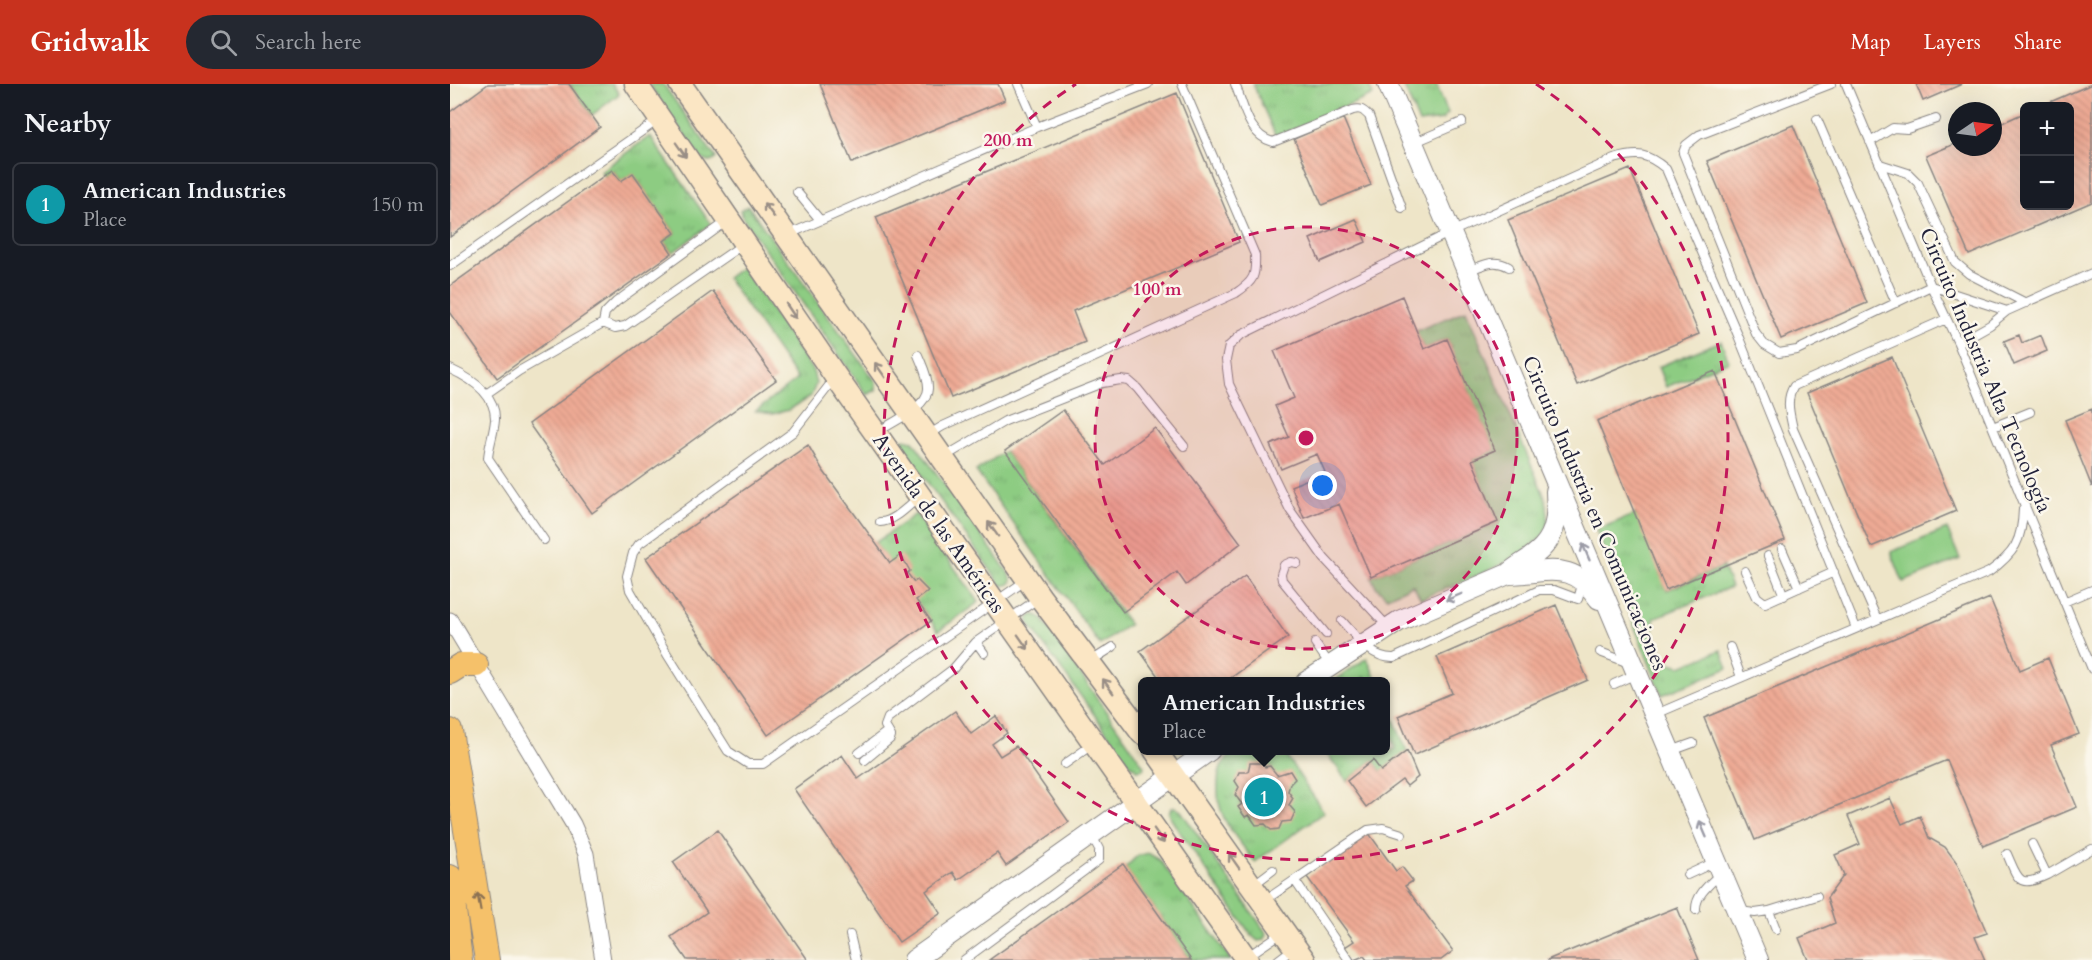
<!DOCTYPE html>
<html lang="en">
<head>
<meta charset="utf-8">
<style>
  :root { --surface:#171b24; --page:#242831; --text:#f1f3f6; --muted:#9ea1a6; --line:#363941; --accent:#c8321e }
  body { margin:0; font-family:Cardo,serif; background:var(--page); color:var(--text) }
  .controls { position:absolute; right:18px; top:18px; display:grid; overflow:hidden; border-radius:9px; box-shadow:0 6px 24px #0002 }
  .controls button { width:54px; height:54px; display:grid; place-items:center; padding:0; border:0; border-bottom:2px solid var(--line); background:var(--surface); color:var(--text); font:30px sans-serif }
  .compass { position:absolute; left:1498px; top:18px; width:54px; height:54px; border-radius:50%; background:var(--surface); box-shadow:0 6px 24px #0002; rotate:77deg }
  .you { position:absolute; left:873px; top:402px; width:21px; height:21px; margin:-15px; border:4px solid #fff; border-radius:50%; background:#1a73e8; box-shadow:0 0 0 9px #1a73e833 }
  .badge { display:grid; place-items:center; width:39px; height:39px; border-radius:50%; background:var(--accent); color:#fff; font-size:20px; font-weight:700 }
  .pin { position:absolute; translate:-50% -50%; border:3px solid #fff; box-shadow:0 2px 6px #0006 }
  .popup { position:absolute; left:688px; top:593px; width:252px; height:78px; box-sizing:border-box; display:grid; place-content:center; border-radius:9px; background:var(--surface); filter:drop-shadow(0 2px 4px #0005); font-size:20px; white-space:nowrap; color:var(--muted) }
  .popup b { font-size:22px; color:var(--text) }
  .popup::after { content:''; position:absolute; left:50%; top:100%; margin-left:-12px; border:12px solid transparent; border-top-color:var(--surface) }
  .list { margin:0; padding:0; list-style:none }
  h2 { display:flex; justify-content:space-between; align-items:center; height:78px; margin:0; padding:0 24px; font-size:26px }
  h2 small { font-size:20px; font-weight:400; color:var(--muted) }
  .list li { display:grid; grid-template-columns:39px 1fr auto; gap:18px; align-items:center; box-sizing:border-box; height:84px; margin:0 12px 12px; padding:0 12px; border:2px solid var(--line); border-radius:9px }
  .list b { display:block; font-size:22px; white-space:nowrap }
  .list p { margin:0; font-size:20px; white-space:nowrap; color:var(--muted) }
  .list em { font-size:20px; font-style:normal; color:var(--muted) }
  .icon { flex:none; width:33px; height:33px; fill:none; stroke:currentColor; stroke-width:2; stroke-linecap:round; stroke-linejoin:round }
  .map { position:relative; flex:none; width:1642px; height:876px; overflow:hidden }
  header { display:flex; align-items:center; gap:36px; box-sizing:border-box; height:84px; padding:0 30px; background:var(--accent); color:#fff }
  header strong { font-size:28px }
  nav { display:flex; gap:33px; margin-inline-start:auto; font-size:21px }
  .search { width:420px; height:54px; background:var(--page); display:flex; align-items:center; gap:15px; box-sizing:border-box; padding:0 21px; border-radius:33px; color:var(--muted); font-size:22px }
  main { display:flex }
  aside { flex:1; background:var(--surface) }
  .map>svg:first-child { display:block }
  .park { fill:url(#park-tufts); stroke:#58775e; stroke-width:1.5 }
  .garden { fill:#8dcc82; stroke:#58775e; stroke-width:1.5 }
  .building { fill:url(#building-back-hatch) }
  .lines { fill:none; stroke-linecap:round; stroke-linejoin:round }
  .service-casing { stroke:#888482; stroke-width:10 }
  .minor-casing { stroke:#888482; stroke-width:17 }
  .tertiary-casing { stroke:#888482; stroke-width:22 }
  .secondary-casing { stroke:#888482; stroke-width:25 }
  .primary-casing { stroke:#888482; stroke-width:26 }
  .trunk-casing { stroke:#888482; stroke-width:28 }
  .service { stroke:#fff; stroke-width:8 }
  .minor { stroke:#fff; stroke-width:15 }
  .tertiary { stroke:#fff; stroke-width:20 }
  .secondary { stroke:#fbe6c4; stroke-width:22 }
  .primary { stroke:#f5c16b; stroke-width:24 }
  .trunk { stroke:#f5c16b; stroke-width:26 }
  .oneway { stroke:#998e86 }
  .oneway2 { stroke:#9c9ca7 }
  .oneway3 { stroke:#8c7253 }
  .ring { fill:none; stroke:#c2185b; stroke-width:3; stroke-dasharray:10 8 }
  .labels { text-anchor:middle; stroke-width:5; stroke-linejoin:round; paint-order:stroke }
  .street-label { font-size:21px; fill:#22223b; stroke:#fbf7ec }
  .centre { fill:#c2185b; stroke:#fbf7ec; stroke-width:3 }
  .ring-label { font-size:18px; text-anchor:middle; font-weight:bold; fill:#c2185b; stroke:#fbf7ec; stroke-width:5; stroke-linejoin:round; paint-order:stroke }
</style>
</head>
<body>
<header>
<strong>Gridwalk</strong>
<div class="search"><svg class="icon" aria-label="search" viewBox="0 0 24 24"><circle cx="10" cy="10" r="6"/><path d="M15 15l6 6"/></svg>Search here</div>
<nav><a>Map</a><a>Layers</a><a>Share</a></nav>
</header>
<main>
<aside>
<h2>Nearby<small></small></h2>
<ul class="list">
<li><span class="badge" style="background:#0f9aa8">1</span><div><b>American Industries</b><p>Place</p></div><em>150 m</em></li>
</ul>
</aside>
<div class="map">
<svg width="1642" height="876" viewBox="0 0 1642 876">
  <defs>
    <pattern id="park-tufts" width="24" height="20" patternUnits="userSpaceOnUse" patternTransform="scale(1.5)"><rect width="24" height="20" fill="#8dcc82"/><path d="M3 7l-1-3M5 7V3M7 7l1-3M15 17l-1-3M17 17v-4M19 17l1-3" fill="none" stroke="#79af71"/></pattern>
    <pattern id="building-back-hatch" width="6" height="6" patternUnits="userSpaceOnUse" patternTransform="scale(1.5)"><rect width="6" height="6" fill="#eeaa94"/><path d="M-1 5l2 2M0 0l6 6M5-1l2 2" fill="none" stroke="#cc9280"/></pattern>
  </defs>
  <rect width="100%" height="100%" fill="#fbf7ec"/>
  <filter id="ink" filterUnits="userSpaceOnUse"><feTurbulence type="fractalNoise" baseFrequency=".0167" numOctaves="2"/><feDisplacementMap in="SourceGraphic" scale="12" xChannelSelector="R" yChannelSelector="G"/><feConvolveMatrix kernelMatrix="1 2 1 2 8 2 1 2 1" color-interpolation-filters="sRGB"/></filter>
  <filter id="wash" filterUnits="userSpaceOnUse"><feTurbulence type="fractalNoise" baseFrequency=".008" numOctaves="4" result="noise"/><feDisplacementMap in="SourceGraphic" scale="24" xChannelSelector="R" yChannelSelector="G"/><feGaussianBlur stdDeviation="1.35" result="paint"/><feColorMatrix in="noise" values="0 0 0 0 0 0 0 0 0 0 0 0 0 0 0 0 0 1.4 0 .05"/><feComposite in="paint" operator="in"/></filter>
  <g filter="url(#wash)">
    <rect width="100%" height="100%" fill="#eee5c8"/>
    <path class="park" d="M 119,0 L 162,0 L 169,10 L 142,31 Z
      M 199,0 L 213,0 L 266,74 L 263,77 L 259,78 L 251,75 Z
      M 803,0 L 918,0 L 923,11 L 826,53 Z
      M 953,0 L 986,0 L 998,29 L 992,36 L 969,39 Z
      M 200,52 L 261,140 L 222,169 L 214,157 L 225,149 L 183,90 L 171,97 L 163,86 L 154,92 L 151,87 Z
      M 298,122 L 426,298 L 426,306 L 417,311 L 293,134 L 290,126 Z
      M 292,183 L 363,287 L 366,300 L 361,312 L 339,326 L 322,330 L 306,327 L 347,295 L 277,194 Z
      M 1016,226 L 1096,416 C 1097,424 1100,436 1097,444 C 1086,473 999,502 971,515 L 963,501 L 937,513 L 927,504 L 921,493 L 1048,438 L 1022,376 L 1044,366 L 997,255 L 974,265 L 966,247 Z
      M 1271,257 L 1279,277 L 1216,303 L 1208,283 Z
      M 455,355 L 463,357 L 560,491 L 562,496 L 560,500 L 552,502 L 452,363 L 450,358 Z
      M 555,367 L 679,540 L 650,561 L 526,387 Z
      M 466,430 L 529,518 L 488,547 L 425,459 Z
      M 1186,430 L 1217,506 L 1273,483 L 1281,503 L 1204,534 L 1203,550 L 1216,578 L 1231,582 L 1271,566 L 1278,584 L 1212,611 L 1146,446 Z
      M 582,531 L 586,531 L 593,536 L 694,682 L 693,685 L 687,686 L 679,679 L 581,543 L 578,535 Z
      M 917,574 L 927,597 L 917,597 L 915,593 L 910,597 L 884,597 Z
      M 936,617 L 957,667 L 931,687 L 923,676 L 897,697 L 875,667 L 927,667 L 931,672 L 945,664 L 936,641 Z
      M 786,667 L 833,667 L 874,728 L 805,778 C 785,751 765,734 768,698 C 769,683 774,676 786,667 Z
      M 725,723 L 731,727 L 817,850 L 814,856 L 808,857 L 801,851 L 723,738 L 719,729 L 721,724 Z
      M 698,769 L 710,776 L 781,876 L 741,876 L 675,784 L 687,772 Z"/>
    <path class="garden" d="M 1497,445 L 1510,475 L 1453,498 L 1441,468 Z"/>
    <g id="blocks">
      <path class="building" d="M 38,0 L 119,0 L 150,43 L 0,153 L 0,28 Z
        M 370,0 L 548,0 L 555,16 L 402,79 Z
        M 1466,0 L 1512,0 L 1473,17 Z
        M 1642,0 L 1642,118 L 1519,171 L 1476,72 L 1507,59 L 1507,63 L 1543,63 L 1543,43 L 1574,29 L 1574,122 L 1620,122 L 1620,22 L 1591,22 Z
        M 727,9 L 789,158 L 623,227 L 635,258 L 501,314 L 426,133 Z
        M 893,34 L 921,101 L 872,121 L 844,55 Z
        M 1343,41 L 1417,219 L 1331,255 L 1257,77 Z
        M 1180,85 L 1249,250 L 1127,301 L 1058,136 Z
        M 162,86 L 171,97 L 183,89 L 225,149 L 214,157 L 222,169 L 47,294 L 0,228 L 0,202 Z
        M 906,135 L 916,158 L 870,178 L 860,155 Z
        M 263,207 L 326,296 L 142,429 L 79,340 Z
        M 952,212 L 974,265 L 997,255 L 1045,366 L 1022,376 L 1048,438 L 921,493 L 889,420 L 854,434 L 841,402 L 875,388 L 867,370 L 831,385 L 820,361 L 839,353 L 825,322 L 844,314 L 824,267 Z
        M 1569,251 L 1572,259 L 1591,251 L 1597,267 L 1564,281 L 1554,257 Z
        M 1442,273 L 1506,427 L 1421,463 L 1357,309 Z
        M 1265,287 L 1335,456 L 1216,506 L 1147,337 Z
        M 1642,325 L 1642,403 L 1615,336 Z
        M 613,326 L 655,381 L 705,344 L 791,459 L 736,501 L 727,488 L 673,528 L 555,367 Z
        M 358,361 L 372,385 L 440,479 L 451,471 L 460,487 L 457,489 L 464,498 L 467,496 L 478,507 L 466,516 L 481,537 L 318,651 L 196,474 Z
        M 795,492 L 838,553 L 775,598 L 712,598 L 690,567 Z
        M 1540,514 L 1570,586 L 1598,574 L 1629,650 L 1601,661 L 1627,723 L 1533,762 L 1497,676 L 1305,756 L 1254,634 Z
        M 1106,521 L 1138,596 L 964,671 L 948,632 L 1002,609 L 987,573 Z
        M 505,627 L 521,650 L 546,632 L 557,649 L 542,660 L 550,672 L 566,662 L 619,738 L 556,782 L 547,769 L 508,796 L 503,788 L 476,807 L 491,829 L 449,858 L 344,705 L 392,671 L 408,695 Z
        M 957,667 L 968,693 L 957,702 L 952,696 L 916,723 L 897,697 L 923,676 L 931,687 Z
        M 800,679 L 813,679 L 815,683 L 820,682 L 827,691 L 840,687 L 845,695 L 840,700 L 838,707 L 843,714 L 839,721 L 845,728 L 841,737 L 832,738 L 829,745 L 821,746 L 815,740 L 806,741 L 799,731 L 795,733 L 788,723 L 792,720 L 785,711 L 789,703 L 785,697 L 789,688 L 798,688 Z
        M 1440,714 L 1452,740 L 1470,732 L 1479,754 L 1495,763 L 1507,779 L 1537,849 L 1525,853 L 1535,876 L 1358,876 L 1349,854 L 1385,839 L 1377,814 L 1394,791 L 1385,771 L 1410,760 L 1398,732 Z
        M 268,746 L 271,751 L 358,876 L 291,876 L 289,874 L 287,876 L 237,876 L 221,853 L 257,828 L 223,778 Z
        M 918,748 L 946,787 L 952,783 L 963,797 L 955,802 L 1003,867 L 991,876 L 917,876 L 914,872 L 904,876 L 895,863 L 904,857 L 857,793 Z
        M 673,780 L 741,876 L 539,876 Z
        M 1227,823 L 1249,876 L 1097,876 Z"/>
    </g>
  </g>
  <g filter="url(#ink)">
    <use href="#blocks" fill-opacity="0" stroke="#888482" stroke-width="1.5"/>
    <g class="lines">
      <defs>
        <path id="service" d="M 568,0 L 587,43
          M 785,0 C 794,22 798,51 823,58 L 903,26 C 911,24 913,26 919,32 L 952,124
          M 1381,0 L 1249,51 L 1236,61 L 1233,69 L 1306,250 L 1314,260 L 1329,269 L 1347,266 L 1481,202 L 1557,227
          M 1396,0 L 1481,202 L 1508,259 L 1642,585
          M 1367,35 L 1446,219
          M 1420,58 L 1443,44 L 1457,45 L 1486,35
          M 963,59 L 1012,38
          M 1430,80 L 1458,89 L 1468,99 L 1505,178 L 1519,190 L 1576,219
          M 347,108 L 370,136
          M 337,151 L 587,43 L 698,0
          M 0,182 L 208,36
          M 1018,187 C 1033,181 1044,174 1059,183
          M 153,239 L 165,244 L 175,242 L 292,161
          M 1508,259 L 1540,241 L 1557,227 L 1642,189
          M 0,285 C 20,294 46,310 45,336 C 44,349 39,361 38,374 L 94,456
          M 385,294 L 343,348 L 189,460 L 183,469 L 177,492 L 180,506 L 217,570 L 278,667 L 298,680 L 313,680 L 575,497
          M 36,310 L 69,287 L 153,239 L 155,229 L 166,218 L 276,138
          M 1543,343 L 1580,328
          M 427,348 C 441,339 480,322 478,303 C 478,292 472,281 468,271
          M 478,351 L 493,342 L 786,209 C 804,197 806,192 805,171 L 732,0
          M 494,373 L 555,337 L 652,299 L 671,296 L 679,297 L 687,304 L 734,362
          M 430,438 C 444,438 458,422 469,413
          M 1332,465 L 1349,504
          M 1318,472 L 1334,512
          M 847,479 L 841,478 L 834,481 L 831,490 L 832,496 L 876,550
          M 1295,487 L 1307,513 L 1315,519 L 1384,488
          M 1614,518 L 1642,506
          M 1427,535 L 1343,345 C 1340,330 1335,316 1344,302 L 1496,235
          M 892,537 C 906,552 921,575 944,574 L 1089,506 L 1104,506 L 1128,515 L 1133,498
          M 939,544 L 874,474 L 840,426 L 779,300 L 776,276 L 779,262 L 791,251 L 1001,148 L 1164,75 C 1188,68 1197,69 1216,85 L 1287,249 L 1406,544
          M 526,558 L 534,569
          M 865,559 L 880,581
          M 1280,563 L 1291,593
          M 1150,568 L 1179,579
          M 641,577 L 663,563
          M 1164,600 L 1186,590
          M 1206,630 L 1539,488 C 1565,469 1572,457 1573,425
          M 1221,667 L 1243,659
          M 409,669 L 438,647
          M 415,676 L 440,655 L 441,652 L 435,642 L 438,634 L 503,585 L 526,558 L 589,514
          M 615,680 L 643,660
          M 1582,760 L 1597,791 L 1642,765
          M 1557,770 C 1568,795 1568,805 1597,791
          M 1237,791 L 1265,778
          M 845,797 L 899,876
          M 803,801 L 823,786
          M 814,817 L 918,746 L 933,744 L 952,750
          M 1246,826 C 1245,811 1261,799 1271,789
          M 1289,827 L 1305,829 L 1319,827 L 1326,845
          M 1319,827 L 1367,812
          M 400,851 L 406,876
          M 798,872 L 833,848
          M 514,876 L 649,776 L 649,765 L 642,752
          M 828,876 L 844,864"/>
        <path id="minor" d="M 0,536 L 123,740 L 136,770 L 153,876"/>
        <path id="tertiary" d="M 938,0 L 1308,876
          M 1058,490 C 1099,489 1121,475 1149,515
          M 856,598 L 949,537 L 1058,490 C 1069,480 1082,475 1092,464 C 1108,448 1107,427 1106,407
          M 464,876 L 760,666"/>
        <path id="secondary" d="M 186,0 L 386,293 L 797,876
          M 230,0 L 590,513 L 692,649
          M 705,666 L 854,876"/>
        <path id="primary" d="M 0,588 L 11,581 L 26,581
          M 0,647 L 37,876
          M 0,793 L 10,876"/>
        <path id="trunk" d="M 0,811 L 4,818"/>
      </defs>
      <use href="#service" class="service-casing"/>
      <use href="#minor" class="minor-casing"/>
      <use href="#tertiary" class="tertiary-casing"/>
      <use href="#secondary" class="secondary-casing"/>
      <use href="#primary" class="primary-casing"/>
      <use href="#trunk" class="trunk-casing"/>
      <use href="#service" class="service"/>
      <use href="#minor" class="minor"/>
      <use href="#tertiary" class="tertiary"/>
      <use href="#secondary" class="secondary"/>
      <use href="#primary" class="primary"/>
      <use href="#trunk" class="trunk"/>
    </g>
    <defs><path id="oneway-shaft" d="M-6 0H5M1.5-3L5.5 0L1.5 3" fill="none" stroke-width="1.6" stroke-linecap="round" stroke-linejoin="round" transform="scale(1.5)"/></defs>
    <g class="oneway">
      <use href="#oneway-shaft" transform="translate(231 66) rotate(55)"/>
      <use href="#oneway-shaft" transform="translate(319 126) rotate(-126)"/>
      <use href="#oneway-shaft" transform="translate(341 227) rotate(56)"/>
      <use href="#oneway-shaft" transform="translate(430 286) rotate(-125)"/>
      <use href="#oneway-shaft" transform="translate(543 445) rotate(-125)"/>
      <use href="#oneway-shaft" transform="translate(573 558) rotate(55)"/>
      <use href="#oneway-shaft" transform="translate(658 602) rotate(-126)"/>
      <use href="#oneway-shaft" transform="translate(709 752) rotate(55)"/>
      <use href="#oneway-shaft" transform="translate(784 777) rotate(-125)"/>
    </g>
    <g class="oneway2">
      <use href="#oneway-shaft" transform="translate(1136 468) rotate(-113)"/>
      <use href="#oneway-shaft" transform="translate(1004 513) rotate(157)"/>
      <use href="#oneway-shaft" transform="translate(1253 745) rotate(-113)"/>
    </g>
    <use class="oneway3" href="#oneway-shaft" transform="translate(29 818) rotate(-100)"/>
  </g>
  <circle cx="856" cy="354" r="211" fill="#c2185b" fill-opacity=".12"/>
  <g class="ring">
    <circle cx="856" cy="354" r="211"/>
    <path d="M1086 0A422 422 0 1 1 626 0"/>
  </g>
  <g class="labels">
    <g class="street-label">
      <text transform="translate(1536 286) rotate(67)" y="7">Circuito Industria Alta Tecnología</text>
      <text transform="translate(1145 429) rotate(67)" y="7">Circuito Industria en Comunicaciones</text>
      <text transform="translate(489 439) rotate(55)" y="7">Avenida de las Américas</text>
    </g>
  </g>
  <circle cx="856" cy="354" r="9" class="centre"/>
  <g class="ring-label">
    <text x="558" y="62">200 m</text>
    <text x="707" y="211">100 m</text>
  </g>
</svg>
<div class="controls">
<button>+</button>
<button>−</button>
</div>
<svg class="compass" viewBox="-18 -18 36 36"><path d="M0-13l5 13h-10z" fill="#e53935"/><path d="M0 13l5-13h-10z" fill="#9ea1a6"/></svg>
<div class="you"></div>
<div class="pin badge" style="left:814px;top:713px;background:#0f9aa8">1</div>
<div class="popup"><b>American Industries</b>Place</div>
</div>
</main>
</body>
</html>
